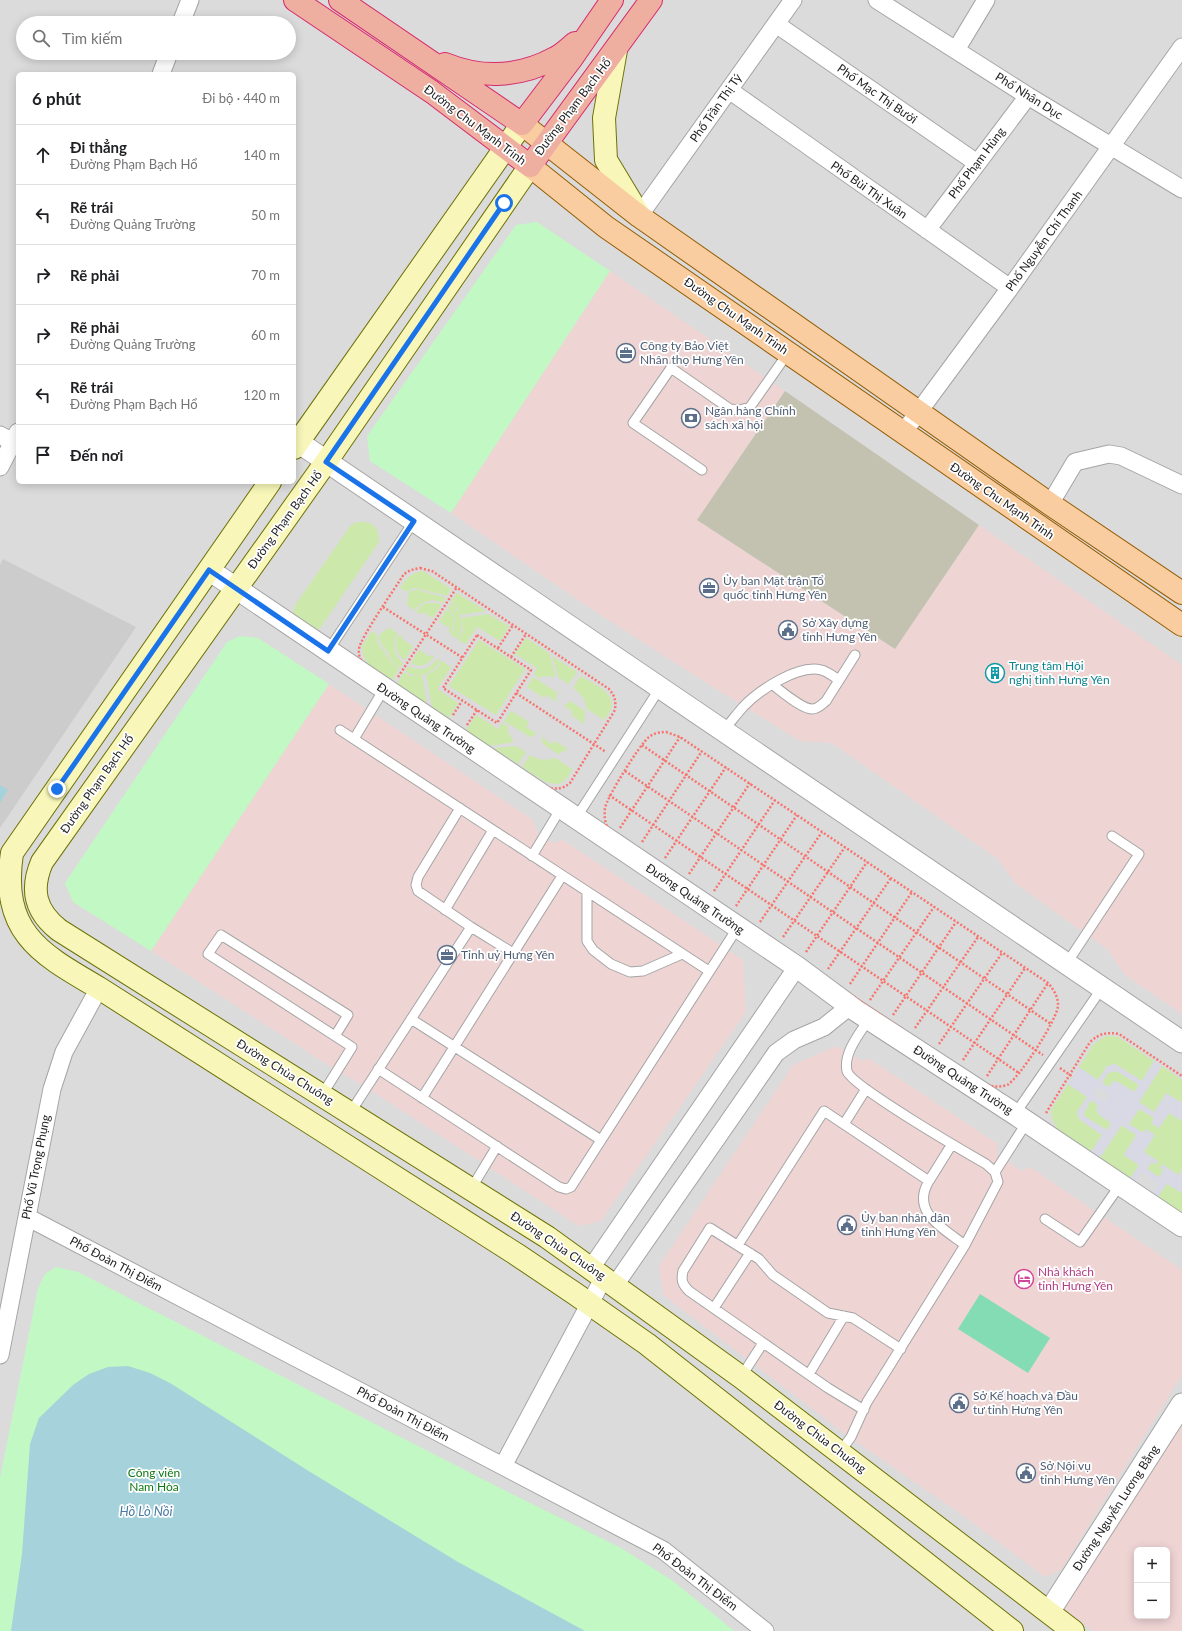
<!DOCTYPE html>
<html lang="vi">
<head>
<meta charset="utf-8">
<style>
  :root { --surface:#fff; --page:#f6f6f6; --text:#202124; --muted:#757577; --line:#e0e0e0 }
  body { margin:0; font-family:Lato,sans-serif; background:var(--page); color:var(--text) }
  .controls { position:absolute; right:12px; bottom:12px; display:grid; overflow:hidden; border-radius:6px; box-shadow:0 2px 10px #0003 }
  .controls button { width:36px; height:36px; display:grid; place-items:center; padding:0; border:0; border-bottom:1px solid var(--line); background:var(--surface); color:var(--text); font:20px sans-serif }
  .stop { position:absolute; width:12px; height:12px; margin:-9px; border:3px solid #1a73e8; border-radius:50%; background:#fff }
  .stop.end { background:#1a73e8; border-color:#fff; box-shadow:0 1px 4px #0008 }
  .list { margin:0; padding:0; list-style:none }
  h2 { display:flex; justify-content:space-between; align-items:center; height:52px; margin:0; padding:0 16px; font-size:17px }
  h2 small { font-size:13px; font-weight:400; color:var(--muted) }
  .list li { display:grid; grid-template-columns:26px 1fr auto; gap:12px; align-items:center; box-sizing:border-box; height:60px; padding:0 16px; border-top:1px solid var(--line) }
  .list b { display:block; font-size:15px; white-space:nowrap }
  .list p { margin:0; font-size:13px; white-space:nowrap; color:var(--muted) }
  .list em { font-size:13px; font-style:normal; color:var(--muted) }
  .icon { flex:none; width:22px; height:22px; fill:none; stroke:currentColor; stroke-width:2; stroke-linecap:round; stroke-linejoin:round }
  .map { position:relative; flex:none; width:1182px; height:1631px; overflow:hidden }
  .search { position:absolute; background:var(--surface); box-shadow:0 2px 10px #0003; left:16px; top:16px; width:280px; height:44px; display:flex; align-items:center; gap:10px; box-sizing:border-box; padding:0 14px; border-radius:22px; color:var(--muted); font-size:15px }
  .panel { position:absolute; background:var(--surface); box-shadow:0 2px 10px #0003; left:16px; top:72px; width:280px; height:412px; border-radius:6px }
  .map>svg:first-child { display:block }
  .residential { fill:#dcdbdb; fill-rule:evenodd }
  .commercial { fill:#efd4d4; fill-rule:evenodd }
  .religious { fill:#ccc }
  .construction { fill:#c3c2b0 }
  .grass { fill:#cce8ab }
  .park { fill:#c2f8c3 }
  .pitch { fill:#84dcb5 }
  .plaza { fill:#d8d9e4; fill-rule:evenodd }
  .water { fill:#a6d2db }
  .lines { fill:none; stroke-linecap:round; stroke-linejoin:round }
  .service-casing { stroke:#a5a5a5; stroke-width:11 }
  .minor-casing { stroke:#a5a5a5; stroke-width:19 }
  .tertiary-casing { stroke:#a5a5a5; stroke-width:23 }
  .secondary-casing { stroke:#6c7208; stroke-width:24 }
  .primary-casing { stroke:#945c04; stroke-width:24 }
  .trunk-casing { stroke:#d5296d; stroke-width:24 }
  .path { stroke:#f6756e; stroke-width:2.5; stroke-dasharray:2 2; stroke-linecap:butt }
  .service { stroke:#fff; stroke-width:9 }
  .minor { stroke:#fff; stroke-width:17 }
  .tertiary { stroke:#fff; stroke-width:21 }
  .secondary { stroke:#f8f7b9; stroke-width:22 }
  .primary { stroke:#f9cd9f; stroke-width:22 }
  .trunk { stroke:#eeaea0; stroke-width:22 }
  .route { stroke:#1a73e8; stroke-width:5 }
  .labels { text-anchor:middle; stroke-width:3.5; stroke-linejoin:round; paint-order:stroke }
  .street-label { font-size:12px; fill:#1e1e1e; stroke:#fff }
  .service-label { font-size:12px; fill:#4e5e75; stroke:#fff; text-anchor:start }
  .culture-label { font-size:12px; fill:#0d838f; stroke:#fff; text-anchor:start }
  .hotel-label { font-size:12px; fill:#b23c85; stroke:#fff; text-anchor:start }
  .park-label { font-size:12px; fill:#0e7912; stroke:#fff }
  .water-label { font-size:13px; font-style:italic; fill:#4a7ba3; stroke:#fff }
</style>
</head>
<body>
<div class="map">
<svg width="1182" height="1631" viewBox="0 0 1182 1631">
  <rect width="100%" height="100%" fill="#efebe4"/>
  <path class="residential" d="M 0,0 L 1182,0 L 1182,1631 L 0,1631 ZM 23,23 L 289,23 L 289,53 L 23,53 ZM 18,74 L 294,74 L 294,482 L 18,482 ZM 1137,1550 L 1167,1550 L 1167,1616 L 1137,1616 Z"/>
  <path class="commercial" d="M 610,271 L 785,391 L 697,520 L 895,649 L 979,525 L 1182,665 L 1182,1014 L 1125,975 L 1107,949 L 1015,883 L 998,859 L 832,743 L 800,741 L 697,677 L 590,608 L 451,513 Z
    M 329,684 L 533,820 L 537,833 L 552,843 L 563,840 L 743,960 L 746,1012 L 601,1221 L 579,1226 L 367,1088 L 328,1065 L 151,951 Z
    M 836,1046 L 862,1061 L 868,1058 L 998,1144 L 997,1155 L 1022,1171 L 1030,1167 L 1182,1270 L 1182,1375 L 1061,1570 L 1045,1577 L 961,1514 L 845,1434 L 663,1295 L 659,1266 L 793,1065 Z
    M 1182,1423 L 1182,1631 L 1093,1631 L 1059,1605 ZM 1137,1550 L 1167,1550 L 1167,1616 L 1137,1616 Z"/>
  <path class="religious" d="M 3,559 L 136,627 L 0,828 L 0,565 Z"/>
  <path class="construction" d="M 785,391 L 979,525 L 895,649 L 697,520 Z"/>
  <path class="grass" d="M 357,522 C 373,521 379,526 379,542 L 320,628 L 315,631 L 294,618 L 293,612 L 295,605 L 351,525 Z
    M 423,571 L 451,589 L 447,596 C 440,593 434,593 428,591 C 419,589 414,585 407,592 L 400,588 C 406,578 411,573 423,571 Z
    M 418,589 C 427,594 437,594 446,598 L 443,603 C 432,597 423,601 414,610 L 407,605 L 409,592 Z
    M 457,593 L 486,611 L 460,615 L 458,609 L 451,601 Z
    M 426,603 L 438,603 L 441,605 L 433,618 L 422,612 L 421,614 L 416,612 L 421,606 Z
    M 451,603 C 461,611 465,628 457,639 L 451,635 C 456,626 457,614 448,608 Z
    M 447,609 C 456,615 455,625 450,633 L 447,632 L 450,628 L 439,622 Z
    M 488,614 L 509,626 L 500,641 L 477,627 L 466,644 L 458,640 L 463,630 L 461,618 Z
    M 390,628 L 397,633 C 393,645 393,654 403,663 L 400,668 C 392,663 392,660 388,653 C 381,642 371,636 390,628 Z
    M 372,631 L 377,635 L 377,642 C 384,651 390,662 399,669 L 392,681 C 378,672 362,665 362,646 Z
    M 399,634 L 403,637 L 402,639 L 413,646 L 405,660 C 396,655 394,643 399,634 Z
    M 526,638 L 549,653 L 556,677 L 545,676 L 539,678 L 534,674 L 537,668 L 515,654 Z
    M 479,640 L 525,669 L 496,715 L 449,686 Z
    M 419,650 L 430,657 L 431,655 L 434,657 C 428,664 420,669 411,663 Z
    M 552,656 L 577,672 L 569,684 L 559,678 Z
    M 437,659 L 441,661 C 432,673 419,681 405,671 L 409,666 C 420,672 430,669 437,659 Z
    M 442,661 L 451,667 L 437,689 L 458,703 L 449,718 L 432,707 L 426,675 L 437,669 Z
    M 404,672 L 410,676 L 422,676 L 427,704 L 397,684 Z
    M 580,676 C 591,682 617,693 611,709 C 610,713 606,717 604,720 L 587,709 C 585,699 581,693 573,688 Z
    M 533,677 L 558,693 L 556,696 L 557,702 L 546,695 L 544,698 L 527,687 Z
    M 570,701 L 585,711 L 584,724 L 571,715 L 573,712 L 563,705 L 566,705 Z
    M 511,711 L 529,722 L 526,727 L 537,734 L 530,737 L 504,721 Z
    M 476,715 L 498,729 L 502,723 L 508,726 L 508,732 L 514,742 L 489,746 L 466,730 Z
    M 541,737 L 552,744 L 555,741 L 568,749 L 558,754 L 543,744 Z
    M 516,746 L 526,752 L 518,764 L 493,748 Z
    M 530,755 C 538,760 545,761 555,758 L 572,769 C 570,773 568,778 565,780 C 553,792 533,773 522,767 Z
    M 1106,1036 L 1113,1036 L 1118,1037 L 1154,1061 L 1142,1081 L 1115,1064 L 1107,1066 L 1098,1080 L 1079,1067 L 1094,1044 Z
    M 1162,1066 L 1182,1080 L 1182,1101 L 1154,1112 L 1139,1102 Z
    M 1117,1071 L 1139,1085 L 1135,1092 L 1116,1081 L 1112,1082 L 1109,1087 L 1102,1083 L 1108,1073 Z
    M 1068,1084 L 1087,1097 L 1077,1112 L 1079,1119 L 1102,1135 L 1091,1152 C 1075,1142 1051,1132 1051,1110 Z
    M 1091,1100 L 1098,1105 L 1099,1115 L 1111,1123 L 1107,1130 L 1084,1116 L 1084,1113 Z
    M 1139,1109 L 1154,1118 L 1159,1128 L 1169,1113 L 1182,1121 L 1182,1170 L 1179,1175 L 1164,1170 L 1159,1177 L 1147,1169 L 1152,1162 L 1144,1152 L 1144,1133 L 1129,1124 Z
    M 1122,1125 L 1137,1135 L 1124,1154 L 1139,1165 L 1130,1179 L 1100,1158 Z
    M 1167,1183 L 1182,1193 L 1182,1214 L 1157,1198 Z"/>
  <path class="park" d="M 537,222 L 610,271 L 451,513 L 370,461 L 367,436 L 516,225 Z
    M 240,636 L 258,638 L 329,684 L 151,951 L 73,902 L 65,883 L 227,642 Z
    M 56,1267 L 78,1272 L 498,1487 L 621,1548 L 673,1581 L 734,1631 L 0,1631 L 0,1478 L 38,1288 L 45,1274 Z"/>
  <path class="pitch" d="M 980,1294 L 1050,1338 L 1028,1373 L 958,1329 Z"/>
  <path class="plaza" d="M 1154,1061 L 1162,1066 L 1139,1102 L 1154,1112 L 1166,1093 L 1181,1102 L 1182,1101 L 1182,1121 L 1169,1113 L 1159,1128 L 1151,1123 L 1154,1118 L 1139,1109 L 1129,1124 L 1143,1133 L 1146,1129 L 1155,1135 L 1144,1152 L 1158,1161 L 1156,1165 L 1152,1162 L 1147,1169 L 1159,1177 L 1163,1170 L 1160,1167 L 1162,1164 L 1179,1175 L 1182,1170 L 1182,1193 L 1167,1184 L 1157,1198 L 1151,1194 L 1158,1183 L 1141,1172 L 1135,1181 L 1130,1179 L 1139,1165 L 1124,1155 L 1136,1135 L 1121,1125 L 1100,1158 L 1091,1152 L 1102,1135 L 1079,1119 L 1077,1112 L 1087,1097 L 1068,1084 L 1079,1067 L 1098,1080 L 1107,1066 L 1115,1064 L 1142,1081 ZM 1117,1071 L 1139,1085 L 1134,1092 L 1116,1081 L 1113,1082 L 1109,1087 L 1102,1083 L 1108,1073 ZM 1097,1087 L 1109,1095 L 1105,1102 L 1093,1095 ZM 1091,1100 L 1098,1105 L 1096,1109 L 1099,1115 L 1111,1123 L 1107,1130 L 1084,1116 L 1084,1112 Z"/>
  <path class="water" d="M 0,785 L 8,790 L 0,803 Z
    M 128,1366 L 150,1373 L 170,1383 L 307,1470 L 458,1562 L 585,1631 L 11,1631 L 22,1554 L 30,1444 L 39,1418 L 73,1385 L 89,1374 L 108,1367 Z"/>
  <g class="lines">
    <defs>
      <path id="service" d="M 702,470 L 633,423 L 671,368 L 730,409 L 740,410 L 750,407 L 788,353
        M 328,651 L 414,521
        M 773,685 C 781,691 802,709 812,709 C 818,709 822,704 826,701 L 855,655
        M 340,730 L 709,971
        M 723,731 C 730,723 736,715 743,707 C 758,691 798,664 821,670 C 827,671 834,677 839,680
        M 354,739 L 384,689
        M 460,808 L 418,877 L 416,885 L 418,891 L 471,927 L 513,953
        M 576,818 L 660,688
        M 532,856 L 561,808
        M 587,892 L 587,941 L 593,950 L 611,964 L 630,972 L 643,971 L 682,954
        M 445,910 L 493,830
        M 1067,963 L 1139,854 L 1112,836
        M 411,1019 L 601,1140
        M 378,1069 L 559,1187 L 566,1189 L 571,1187 L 738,927
        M 322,1095 L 352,1047 L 208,954 L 221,935 L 348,1015 L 335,1036
        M 422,1098 L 562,876
        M 350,1113 L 471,927
        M 1015,1114 L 1102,988
        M 844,1124 L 866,1089
        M 995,1172 L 1027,1122
        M 929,1181 L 952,1144
        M 471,1189 L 497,1146
        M 1045,1219 L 1080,1242 L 1120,1185
        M 738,1245 L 824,1111 L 929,1181 C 910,1212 944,1229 965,1245
        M 714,1308 L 750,1253
        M 809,1374 L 844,1316
        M 741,1377 L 763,1343
        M 864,1410 L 828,1388 L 689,1291 C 682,1284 681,1280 683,1271 L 710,1228 L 759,1259 L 773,1275 L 828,1313 L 853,1318 L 901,1349
        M 840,1452 L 851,1437 L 867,1402 L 965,1245 L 998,1182 L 995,1172 L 986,1164 C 967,1153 851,1086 847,1071 C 843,1053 860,1033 869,1019"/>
      <path id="minor" d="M 877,0 L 1028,96 L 1182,189
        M 181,23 L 190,0
        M 776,24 L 977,163
        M 956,50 L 986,0
        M 161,74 L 169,53
        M 729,90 L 1010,288
        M 639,216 L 793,0
        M 927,230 L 1028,96
        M 903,433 L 1010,288 L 1182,47
        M 0,435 L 13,442
        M 0,467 L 18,432
        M 1050,504 L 1075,462 L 1109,454 L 1121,456 L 1182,485
        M 27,1217 L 663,1550 L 765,1631
        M 591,1268 L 797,967
        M 615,1285 L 776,1053 L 794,1040 L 824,1027 L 850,1006
        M 0,1355 L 52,1089 L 64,1052 L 99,988
        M 503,1466 L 604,1277"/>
      <path id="tertiary" d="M 298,442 L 1182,1042
        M 209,570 L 797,967 L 855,1010 L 1015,1114 L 1182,1226
        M 1049,1612 L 1182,1404"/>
      <path id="secondary" d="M 616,50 L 604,118 L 606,160 L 638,213
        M 530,166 L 326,462 L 42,862 C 30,890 35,911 59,930 L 547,1237 L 741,1377 L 1073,1631
        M 294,448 L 522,124
        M 270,482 L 12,853 C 0,933 41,954 99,988 L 516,1254 L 574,1293 L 647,1344 L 1012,1631"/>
      <path id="primary" d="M 522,124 L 639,216 L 1050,504 L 1182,593
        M 530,166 L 606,227 L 1182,625"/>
      <path id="trunk" d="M 295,0 L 432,92 L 530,166 L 651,0
        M 340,0 L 522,124 L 572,58 L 612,0
        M 445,64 C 482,79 520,77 555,58 C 562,55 569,48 575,43"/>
    </defs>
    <use href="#service" class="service-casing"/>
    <use href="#minor" class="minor-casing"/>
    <use href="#tertiary" class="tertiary-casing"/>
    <use href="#secondary" class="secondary-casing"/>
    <use href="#primary" class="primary-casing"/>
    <use href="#trunk" class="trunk-casing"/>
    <path class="path" d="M 420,568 L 432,571 L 609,689 C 615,696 616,701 615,710 L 570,783 C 563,789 557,789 548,788 L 367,669 C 362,663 358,657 359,649 C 360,638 396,587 404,574 L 411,570 Z
      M 383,607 L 463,658
      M 477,635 L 531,670 L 497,723 L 443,688 Z
      M 498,648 L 513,625
      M 511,657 L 526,634
      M 398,677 L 457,587
      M 516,693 L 606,752
      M 453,715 L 462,701
      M 467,725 L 477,710
      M 666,732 L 680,737 L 1048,983 C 1053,989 1058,996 1058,1005 C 1059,1017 1018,1080 1007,1085 C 998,1088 991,1086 983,1084 L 609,832 C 605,824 604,816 605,808 C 607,797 640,744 649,737 C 654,733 660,732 666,732 Z
      M 642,745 L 1051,1024
      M 625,771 L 1043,1055
      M 609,795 L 1019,1073
      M 620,828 L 680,737
      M 642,842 L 702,751
      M 665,858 L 726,767
      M 689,874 L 750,783
      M 714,891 L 775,800
      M 736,906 L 797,815
      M 760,922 L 822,832
      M 783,937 L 845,847
      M 806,952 L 867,862
      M 828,969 L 891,878
      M 850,984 L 912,892
      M 870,1000 L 934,907
      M 893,1015 L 956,922
      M 915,1028 L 978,937
      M 939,1044 L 1002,953
      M 963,1060 L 1025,968
      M 1060,1068 L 1073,1077
      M 987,1076 L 1048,983
      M 1046,1113 L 1090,1042 C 1100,1033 1107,1032 1119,1034 L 1182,1076"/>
    <use href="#service" class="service"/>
    <use href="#minor" class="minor"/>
    <use href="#tertiary" class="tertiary"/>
    <use href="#secondary" class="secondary"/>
    <use href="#primary" class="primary"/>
    <use href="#trunk" class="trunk"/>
  </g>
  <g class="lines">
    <path class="route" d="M 57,789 L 209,570 L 328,651 L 414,521 L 326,462 L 504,203"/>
  </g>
  <defs>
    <symbol id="office-ring" viewBox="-11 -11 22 22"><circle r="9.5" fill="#fff" stroke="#5c6f8a" stroke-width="1.5"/><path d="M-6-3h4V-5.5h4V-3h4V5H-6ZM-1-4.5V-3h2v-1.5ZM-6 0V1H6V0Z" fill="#5c6f8a"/></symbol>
    <symbol id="bank-ring" viewBox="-11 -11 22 22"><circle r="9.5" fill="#fff" stroke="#5c6f8a" stroke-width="1.5"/><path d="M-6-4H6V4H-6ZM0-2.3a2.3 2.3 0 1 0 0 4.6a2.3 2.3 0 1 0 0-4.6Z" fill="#5c6f8a"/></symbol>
    <symbol id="civic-ring" viewBox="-11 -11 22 22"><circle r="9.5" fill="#fff" stroke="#5c6f8a" stroke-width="1.5"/><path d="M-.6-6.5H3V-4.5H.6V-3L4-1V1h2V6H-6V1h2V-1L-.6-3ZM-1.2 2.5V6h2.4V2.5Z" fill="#5c6f8a"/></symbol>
    <symbol id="building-ring" viewBox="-11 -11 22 22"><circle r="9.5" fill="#fff" stroke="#0f9aa8" stroke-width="1.5"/><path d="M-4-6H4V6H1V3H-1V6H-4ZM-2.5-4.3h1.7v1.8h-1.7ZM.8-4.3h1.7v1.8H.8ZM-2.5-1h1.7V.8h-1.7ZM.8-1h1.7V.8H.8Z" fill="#0f9aa8"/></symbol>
    <symbol id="hotel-ring" viewBox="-11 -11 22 22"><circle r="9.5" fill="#fff" stroke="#d1479c" stroke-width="1.5"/><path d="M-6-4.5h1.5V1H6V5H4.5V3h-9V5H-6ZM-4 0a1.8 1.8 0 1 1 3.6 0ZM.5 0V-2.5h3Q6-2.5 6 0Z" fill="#d1479c"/></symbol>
  </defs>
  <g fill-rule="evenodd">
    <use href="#office-ring" x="615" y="342" width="22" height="22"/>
    <use href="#bank-ring" x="680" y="407" width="22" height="22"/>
    <use href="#office-ring" x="698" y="577" width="22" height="22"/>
    <use href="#civic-ring" x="777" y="619" width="22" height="22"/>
    <use href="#building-ring" x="984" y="662" width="22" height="22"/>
    <use href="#office-ring" x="436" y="944" width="22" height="22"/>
    <use href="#civic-ring" x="836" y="1214" width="22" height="22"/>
    <use href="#hotel-ring" x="1013" y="1268" width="22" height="22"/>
    <use href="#civic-ring" x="948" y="1392" width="22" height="22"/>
    <use href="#civic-ring" x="1015" y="1462" width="22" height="22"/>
  </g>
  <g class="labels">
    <g class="street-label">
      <text transform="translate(877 94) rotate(35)" y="4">Phố Mạc Thị Bưởi</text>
      <text transform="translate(1029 96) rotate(32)" y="4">Phố Nhân Dục</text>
      <text transform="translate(573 107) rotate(-53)" y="4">Đường Phạm Bạch Hổ</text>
      <text transform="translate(716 108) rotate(-55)" y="4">Phố Trần Thị Tý</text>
      <text transform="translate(475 125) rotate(37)" y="4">Đường Chu Mạnh Trinh</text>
      <text transform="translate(977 163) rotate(-53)" y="4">Phố Phạm Hùng</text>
      <text transform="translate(869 190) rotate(35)" y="4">Phố Bùi Thị Xuân</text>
      <text transform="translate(1044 241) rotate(-54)" y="4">Phố Nguyễn Chí Thanh</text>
      <text transform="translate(736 316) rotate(35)" y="4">Đường Chu Mạnh Trinh</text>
      <text transform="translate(1002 501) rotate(35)" y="4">Đường Chu Mạnh Trinh</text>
      <text transform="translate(285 520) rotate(-54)" y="4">Đường Phạm Bạch Hổ</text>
      <text transform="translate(426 718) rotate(34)" y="4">Đường Quảng Trường</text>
      <text transform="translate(97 784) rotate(-55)" y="4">Đường Phạm Bạch Hổ</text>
      <text transform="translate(695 899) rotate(34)" y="4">Đường Quảng Trường</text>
      <text transform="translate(285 1072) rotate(32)" y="4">Đường Chùa Chuông</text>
      <text transform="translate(963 1080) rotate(33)" y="4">Đường Quảng Trường</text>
      <text transform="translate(36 1167) rotate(-79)" y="4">Phố Vũ Trọng Phụng</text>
      <text transform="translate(558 1246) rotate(34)" y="4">Đường Chùa Chuông</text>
      <text transform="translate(116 1264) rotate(28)" y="4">Phố Đoàn Thị Điểm</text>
      <text transform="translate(403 1414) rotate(28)" y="4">Phố Đoàn Thị Điểm</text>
      <text transform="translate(820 1437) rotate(37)" y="4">Đường Chùa Chuông</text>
      <text transform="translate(1116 1508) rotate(-57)" y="4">Đường Nguyễn Lương Bằng</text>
      <text transform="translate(695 1577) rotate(37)" y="4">Phố Đoàn Thị Điểm</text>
    </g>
    <g class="service-label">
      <text x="640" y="350">Công ty Bảo Việt<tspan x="640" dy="14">Nhân thọ Hưng Yên</tspan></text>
      <text x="705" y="415">Ngân hàng Chính<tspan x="705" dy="14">sách xã hội</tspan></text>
      <text x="723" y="585">Ủy ban Mặt trận Tổ<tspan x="723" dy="14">quốc tỉnh Hưng Yên</tspan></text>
      <text x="802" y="627">Sở Xây dựng<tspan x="802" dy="14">tỉnh Hưng Yên</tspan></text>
      <text x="461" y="959">Tỉnh uỷ Hưng Yên</text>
      <text x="861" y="1222">Ủy ban nhân dân<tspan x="861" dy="14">tỉnh Hưng Yên</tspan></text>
      <text x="973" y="1400">Sở Kế hoạch và Đầu<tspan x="973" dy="14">tư tỉnh Hưng Yên</tspan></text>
      <text x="1040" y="1470">Sở Nội vụ<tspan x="1040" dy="14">tỉnh Hưng Yên</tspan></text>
    </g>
    <g class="culture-label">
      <text x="1009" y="670">Trung tâm Hội<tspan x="1009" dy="14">nghị tỉnh Hưng Yên</tspan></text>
    </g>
    <g class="hotel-label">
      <text x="1038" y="1276">Nhà khách<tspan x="1038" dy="14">tỉnh Hưng Yên</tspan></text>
    </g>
    <g class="park-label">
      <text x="154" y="1477">Công viên<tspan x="154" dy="14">Nam Hòa</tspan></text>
    </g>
    <g class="water-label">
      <text x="146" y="1516">Hồ Lò Nồi</text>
    </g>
  </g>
</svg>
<div class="controls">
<button>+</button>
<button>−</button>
</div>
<div class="stop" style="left:504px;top:203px"></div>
<div class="stop end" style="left:57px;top:789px"></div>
<div class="search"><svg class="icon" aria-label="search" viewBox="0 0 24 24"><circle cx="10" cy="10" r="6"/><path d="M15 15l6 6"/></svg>Tìm kiếm</div>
<section class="panel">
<h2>6 phút<small>Đi bộ · 440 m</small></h2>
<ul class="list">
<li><svg class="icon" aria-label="ahead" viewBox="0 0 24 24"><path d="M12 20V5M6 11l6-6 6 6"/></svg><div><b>Đi thẳng</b><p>Đường Phạm Bạch Hổ</p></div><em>140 m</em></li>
<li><svg class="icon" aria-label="left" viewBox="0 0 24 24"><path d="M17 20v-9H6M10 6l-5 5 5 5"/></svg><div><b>Rẽ trái</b><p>Đường Quảng Trường</p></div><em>50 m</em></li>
<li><svg class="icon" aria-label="right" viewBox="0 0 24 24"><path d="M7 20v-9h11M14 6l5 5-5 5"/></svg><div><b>Rẽ phải</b></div><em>70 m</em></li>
<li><svg class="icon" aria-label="right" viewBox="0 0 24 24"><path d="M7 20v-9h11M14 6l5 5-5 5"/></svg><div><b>Rẽ phải</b><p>Đường Quảng Trường</p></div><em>60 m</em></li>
<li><svg class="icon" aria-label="left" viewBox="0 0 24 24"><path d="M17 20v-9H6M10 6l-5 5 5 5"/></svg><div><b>Rẽ trái</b><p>Đường Phạm Bạch Hổ</p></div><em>120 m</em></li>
<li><svg class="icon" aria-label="arrive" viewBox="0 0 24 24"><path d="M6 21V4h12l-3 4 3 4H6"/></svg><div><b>Đến nơi</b></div></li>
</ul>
</section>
</div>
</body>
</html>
